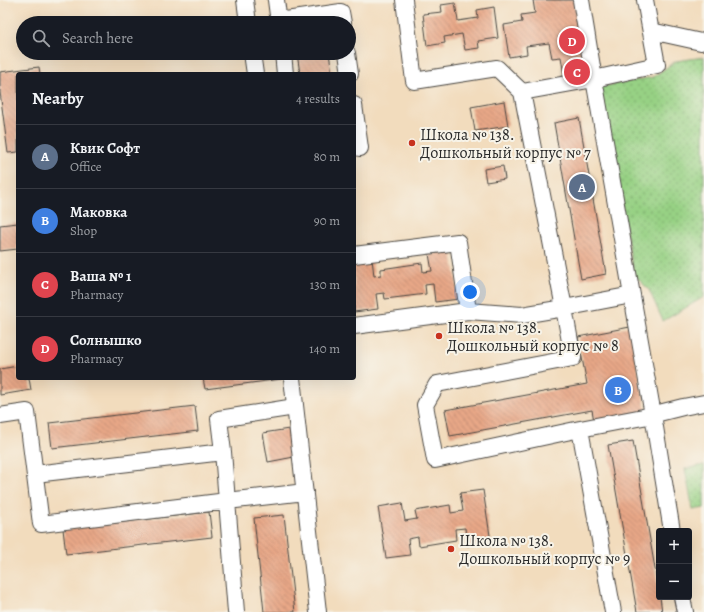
<!DOCTYPE html>
<html lang="en">
<head>
<meta charset="utf-8">
<style>
  :root { --surface:#171b24; --page:#242831; --text:#f1f3f6; --muted:#9ea1a6; --line:#363941; --accent:#c8321e }
  body { margin:0; font-family:Alegreya,serif; background:var(--page); color:var(--text) }
  .controls { position:absolute; right:12px; bottom:12px; display:grid; overflow:hidden; border-radius:4px; box-shadow:0 4px 16px #0002 }
  .controls button { width:36px; height:36px; display:grid; place-items:center; padding:0; border:0; border-bottom:1px solid var(--line); background:var(--surface); color:var(--text); font:20px sans-serif }
  .you { position:absolute; left:470px; top:292px; width:14px; height:14px; margin:-10px; border:3px solid #fff; border-radius:50%; background:#1a73e8; box-shadow:0 0 0 6px #1a73e833 }
  .badge { display:grid; place-items:center; width:26px; height:26px; border-radius:50%; background:var(--accent); color:#fff; font-size:13px; font-weight:700 }
  .pin { position:absolute; translate:-50% -50%; border:2px solid #fff; box-shadow:0 1px 4px #0006 }
  .list { margin:0; padding:0; list-style:none }
  h2 { display:flex; justify-content:space-between; align-items:center; height:52px; margin:0; padding:0 16px; font-size:17px }
  h2 small { font-size:13px; font-weight:400; color:var(--muted) }
  .list li { display:grid; grid-template-columns:26px 1fr auto; gap:12px; align-items:center; box-sizing:border-box; height:64px; padding:0 16px; border-top:1px solid var(--line) }
  .list b { display:block; font-size:15px; white-space:nowrap }
  .list p { margin:0; font-size:13px; white-space:nowrap; color:var(--muted) }
  .list em { font-size:13px; font-style:normal; color:var(--muted) }
  .icon { flex:none; width:22px; height:22px; fill:none; stroke:currentColor; stroke-width:2; stroke-linecap:round; stroke-linejoin:round }
  .map { position:relative; flex:none; width:704px; height:612px; overflow:hidden }
  .search { position:absolute; background:var(--surface); box-shadow:0 4px 16px #0002; left:16px; top:16px; width:340px; height:44px; display:flex; align-items:center; gap:10px; box-sizing:border-box; padding:0 14px; border-radius:22px; color:var(--muted); font-size:15px }
  .panel { position:absolute; background:var(--surface); box-shadow:0 4px 16px #0002; left:16px; top:72px; width:340px; height:308px; border-radius:4px }
  .map>svg:first-child { display:block }
  .park { fill:url(#park-dots); stroke:#617e58 }
  .building { fill:url(#building-back-hatch) }
  .lines { fill:none; stroke-linecap:round; stroke-linejoin:round }
  .minor-casing { stroke:#494641; stroke-width:18 }
  .minor { stroke:#fff; stroke-width:16 }
  .poi-dot { fill:#c8321e; stroke:#f7f3e8; stroke-width:1.5 }
  .labels { text-anchor:middle; stroke-width:4; stroke-linejoin:round; paint-order:stroke }
  .poi-label { font-size:16px; fill:#2b2b2b; stroke:#f7f3e8; text-anchor:start }
</style>
</head>
<body>
<div class="map">
<svg width="704" height="612" viewBox="0 0 704 612">
  <defs>
    <pattern id="park-dots" width="8" height="8" patternUnits="userSpaceOnUse"><rect width="8" height="8" fill="#97d184"/><path d="M2 2h.1M6 6h.1" fill="none" stroke="#7baa6c" stroke-width="1.8" stroke-linecap="round"/></pattern>
    <pattern id="building-back-hatch" width="6" height="6" patternUnits="userSpaceOnUse"><rect width="6" height="6" fill="#e8a787"/><path d="M-1 5l2 2M0 0l6 6M5-1l2 2" fill="none" stroke="#bc886f"/></pattern>
  </defs>
  <rect width="100%" height="100%" fill="#f7f3e8"/>
  <filter id="ink" filterUnits="userSpaceOnUse"><feTurbulence type="fractalNoise" baseFrequency=".025" numOctaves="2"/><feDisplacementMap in="SourceGraphic" scale="8" xChannelSelector="R" yChannelSelector="G"/><feConvolveMatrix kernelMatrix="1 2 1 2 8 2 1 2 1" color-interpolation-filters="sRGB"/></filter>
  <filter id="wash" filterUnits="userSpaceOnUse"><feTurbulence type="fractalNoise" baseFrequency=".012" numOctaves="4" result="noise"/><feDisplacementMap in="SourceGraphic" scale="16" xChannelSelector="R" yChannelSelector="G"/><feGaussianBlur stdDeviation="0.9" result="paint"/><feColorMatrix in="noise" values="0 0 0 0 0 0 0 0 0 0 0 0 0 0 0 0 0 1.4 0 .05"/><feComposite in="paint" operator="in"/></filter>
  <g filter="url(#wash)">
    <rect width="100%" height="100%" fill="#f2dcbd"/>
    <path class="park" d="M 704,57 L 704,297 L 663,321 L 649,290 L 634,275 L 600,87 L 653,77 L 676,61 Z
      M 704,465 L 704,508 L 693,510 L 685,469 Z"/>
    <g id="blocks">
      <path class="building" d="M 533,0 L 574,0 L 586,78 L 565,81 L 561,57 L 552,58 L 549,43 L 526,46 L 527,54 L 509,57 L 504,25 L 522,22 L 521,15 L 535,13 Z
        M 455,3 L 458,21 L 478,18 L 477,10 L 494,7 L 498,38 L 478,41 L 479,48 L 465,50 L 462,34 L 444,37 L 445,43 L 427,46 L 423,14 L 442,12 L 441,5 Z
        M 297,53 L 329,53 L 332,74 L 300,74 Z
        M 39,67 L 40,74 L 18,74 L 18,152 L 8,153 L 0,92 L 0,72 Z
        M 504,101 L 508,126 L 475,131 L 471,107 Z
        M 579,118 L 606,274 L 581,279 L 554,123 Z
        M 503,166 L 505,179 L 486,182 L 484,169 Z
        M 18,223 L 18,249 L 0,251 L 0,225 Z
        M 452,251 L 459,299 L 435,302 L 433,284 L 425,285 L 426,294 L 385,299 L 384,293 L 376,294 L 378,309 L 354,312 L 354,261 L 372,259 L 374,276 L 381,275 L 381,269 L 422,263 L 423,272 L 432,271 L 429,254 Z
        M 630,327 L 646,411 L 594,421 L 592,410 L 450,436 L 445,410 L 587,384 L 578,337 Z
        M 18,366 L 18,378 L 29,378 L 31,390 L 0,395 L 0,369 Z
        M 203,378 L 282,378 L 282,379 L 205,389 Z
        M 195,406 L 198,431 L 52,448 L 49,423 Z
        M 289,429 L 294,457 L 268,462 L 263,433 Z
        M 633,441 L 659,592 L 659,597 L 660,597 L 662,612 L 637,612 L 608,445 Z
        M 483,490 L 491,542 L 467,546 L 465,528 L 455,529 L 456,540 L 419,546 L 418,537 L 408,539 L 410,555 L 386,558 L 378,507 L 402,503 L 405,521 L 417,519 L 415,511 L 450,505 L 451,513 L 463,511 L 460,493 Z
        M 209,512 L 212,537 L 66,554 L 63,529 Z
        M 284,515 L 295,612 L 264,612 L 254,518 Z"/>
    </g>
  </g>
  <g filter="url(#ink)">
    <use href="#blocks" fill-opacity="0" stroke="#494641" stroke-width="1"/>
    <g class="lines">
      <defs>
        <path id="minor" d="M 245,0 L 248,23
          M 276,0 L 279,23
          M 404,0 L 414,81 L 497,68 L 522,92
          M 581,0 L 594,79 L 522,92 L 564,308 L 632,295
          M 645,0 L 657,65 L 594,79 L 653,415 L 672,531
          M 279,21 L 341,12 L 343,23
          M 651,31 L 701,42 L 704,41
          M 252,53 L 255,74
          M 283,53 L 285,74
          M 347,53 L 350,74
          M 354,105 L 360,148
          M 354,255 L 458,242 L 468,311
          M 354,326 L 468,311 L 522,315 L 564,308 L 573,358 L 437,384 L 425,405 L 435,460 L 580,429 L 643,417 L 683,407 L 704,403
          M 292,378 L 318,612
          M 0,416 L 27,412 L 41,524 L 227,501 L 236,612
          M 580,429 L 613,612
          M 223,452 L 219,419 L 295,407
          M 35,474 L 223,452 L 227,501 L 305,492
          M 682,597 L 685,612"/>
      </defs>
      <use href="#minor" class="minor-casing"/>
      <use href="#minor" class="minor"/>
    </g>
  </g>
  <g class="poi-dot">
    <circle cx="412" cy="143" r="4"/>
    <circle cx="439" cy="336" r="4"/>
    <circle cx="451" cy="549" r="4"/>
  </g>
  <g class="labels">
    <g class="poi-label">
      <text x="420" y="140">Школа № 138.<tspan x="420" dy="18">Дошкольный корпус № 7</tspan></text>
      <text x="447" y="333">Школа № 138.<tspan x="447" dy="18">Дошкольный корпус № 8</tspan></text>
      <text x="459" y="546">Школа № 138.<tspan x="459" dy="18">Дошкольный корпус № 9</tspan></text>
    </g>
  </g>
</svg>
<div class="controls">
<button>+</button>
<button>−</button>
</div>
<div class="you"></div>
<div class="pin badge" style="left:582px;top:187px;background:#5c6f8a">A</div>
<div class="pin badge" style="left:618px;top:390px;background:#3f7fe0">B</div>
<div class="pin badge" style="left:577px;top:72px;background:#e0444e">C</div>
<div class="pin badge" style="left:572px;top:41px;background:#e0444e">D</div>
<div class="search"><svg class="icon" aria-label="search" viewBox="0 0 24 24"><circle cx="10" cy="10" r="6"/><path d="M15 15l6 6"/></svg>Search here</div>
<section class="panel">
<h2>Nearby<small>4 results</small></h2>
<ul class="list">
<li><span class="badge" style="background:#5c6f8a">A</span><div><b>Квик Софт</b><p>Office</p></div><em>80 m</em></li>
<li><span class="badge" style="background:#3f7fe0">B</span><div><b>Маковка</b><p>Shop</p></div><em>90 m</em></li>
<li><span class="badge" style="background:#e0444e">C</span><div><b>Ваша № 1</b><p>Pharmacy</p></div><em>130 m</em></li>
<li><span class="badge" style="background:#e0444e">D</span><div><b>Солнышко</b><p>Pharmacy</p></div><em>140 m</em></li>
</ul>
</section>
</div>
</body>
</html>
